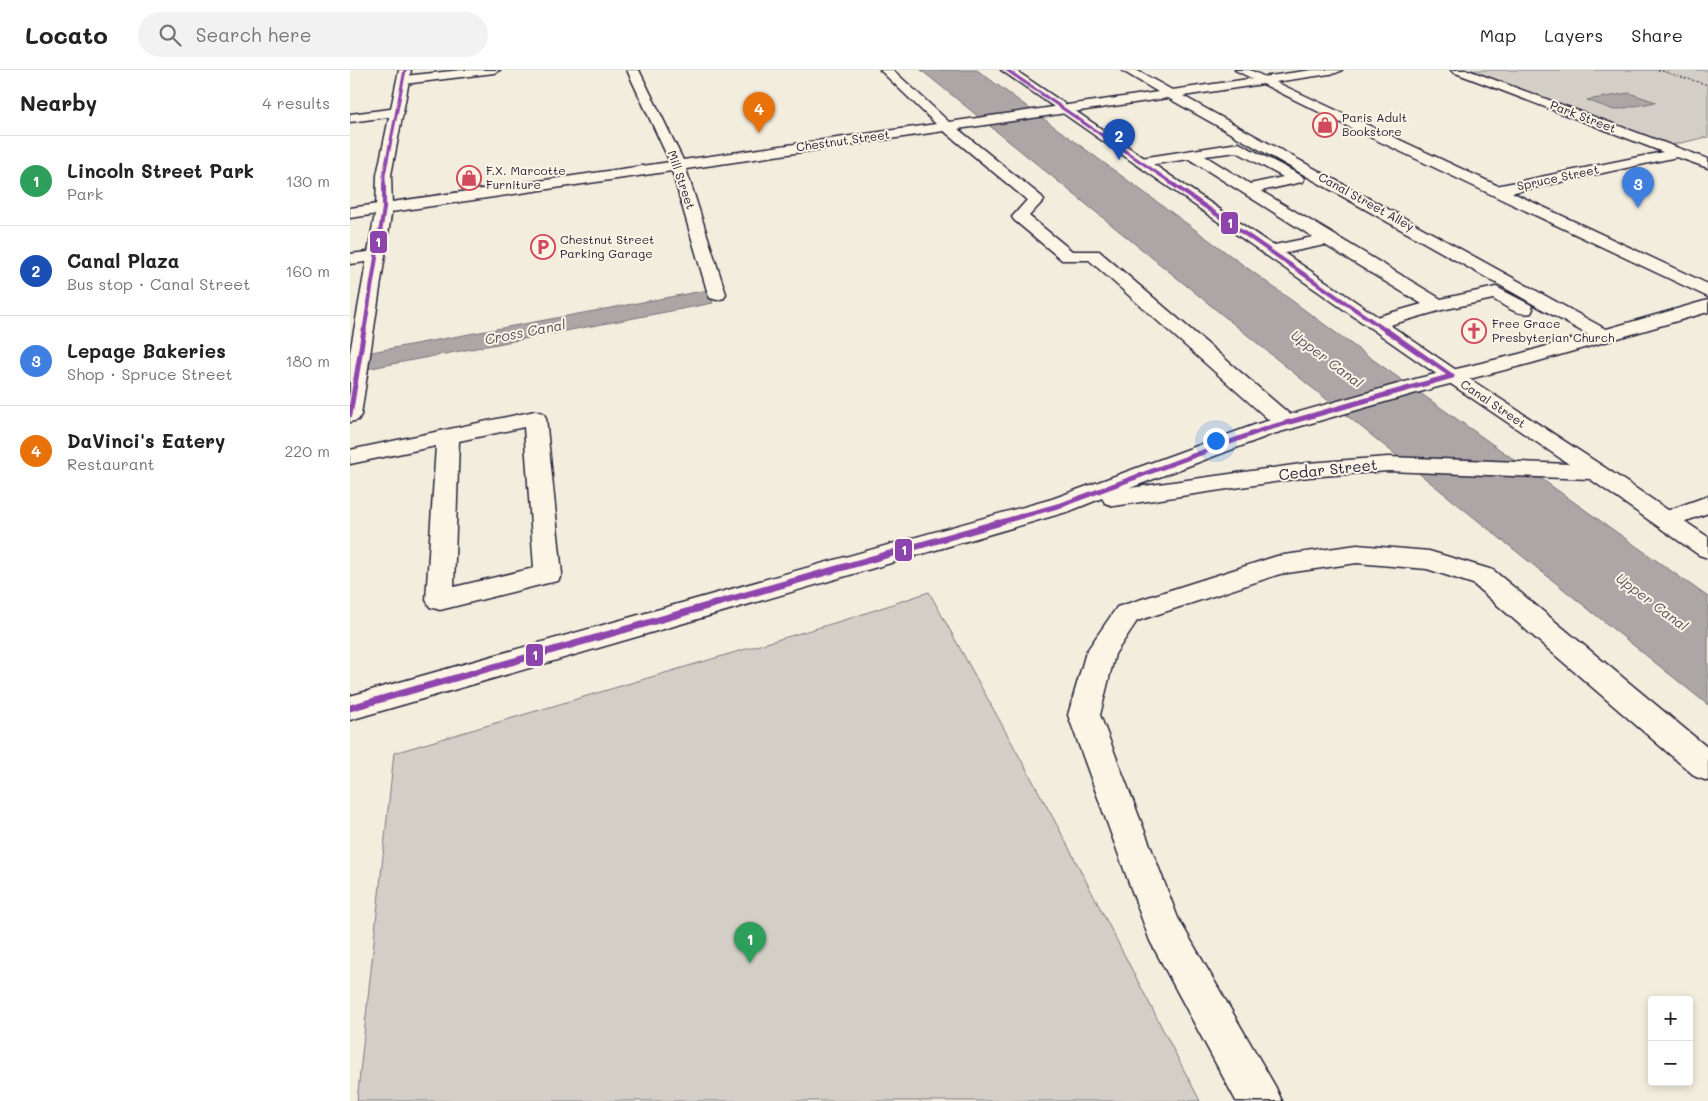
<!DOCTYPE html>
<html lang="en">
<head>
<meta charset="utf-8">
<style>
  :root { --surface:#fff; --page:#f2f2f2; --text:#222; --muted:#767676; --line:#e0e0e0; --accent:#ea580c }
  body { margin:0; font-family:Mali,sans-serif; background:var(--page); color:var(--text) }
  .controls { position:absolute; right:15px; bottom:15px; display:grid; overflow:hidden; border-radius:5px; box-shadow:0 2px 8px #0003 }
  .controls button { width:45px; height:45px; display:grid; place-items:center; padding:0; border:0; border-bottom:1px solid var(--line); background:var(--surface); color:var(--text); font:25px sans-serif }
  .you { position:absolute; left:865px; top:370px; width:18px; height:18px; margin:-12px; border:4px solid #fff; border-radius:50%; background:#1a73e8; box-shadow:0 0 0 8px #1a73e833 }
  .badge { display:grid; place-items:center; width:32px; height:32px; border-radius:50%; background:var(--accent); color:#fff; font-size:16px; font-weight:700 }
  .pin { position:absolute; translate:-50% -41px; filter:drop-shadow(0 1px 2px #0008) }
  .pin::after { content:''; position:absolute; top:26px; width:18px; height:15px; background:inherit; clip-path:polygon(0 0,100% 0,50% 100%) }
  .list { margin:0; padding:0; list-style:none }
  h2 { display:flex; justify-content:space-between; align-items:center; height:65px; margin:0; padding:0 20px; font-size:21px }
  h2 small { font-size:16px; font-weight:400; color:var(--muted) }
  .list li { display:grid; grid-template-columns:32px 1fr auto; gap:15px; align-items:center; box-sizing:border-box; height:90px; padding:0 20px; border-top:1px solid var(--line) }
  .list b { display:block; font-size:19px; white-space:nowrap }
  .list p { margin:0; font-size:16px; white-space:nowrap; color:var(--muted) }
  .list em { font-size:16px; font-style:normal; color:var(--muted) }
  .icon { flex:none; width:28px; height:28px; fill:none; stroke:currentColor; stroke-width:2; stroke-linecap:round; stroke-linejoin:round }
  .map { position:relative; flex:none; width:1358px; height:1031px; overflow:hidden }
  header { display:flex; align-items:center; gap:30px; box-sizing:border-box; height:70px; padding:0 25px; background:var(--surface); border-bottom:1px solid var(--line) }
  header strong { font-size:24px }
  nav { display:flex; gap:28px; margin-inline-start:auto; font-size:18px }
  .search { width:350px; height:45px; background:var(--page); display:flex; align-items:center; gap:12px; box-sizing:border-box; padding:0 18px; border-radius:28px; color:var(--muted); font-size:19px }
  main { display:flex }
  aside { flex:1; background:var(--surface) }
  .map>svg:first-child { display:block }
  .green { fill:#d4cfc6; stroke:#7b7880 }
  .water { fill:#aca7a6; stroke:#75727b }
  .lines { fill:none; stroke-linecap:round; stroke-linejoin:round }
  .minor-casing { stroke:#22223b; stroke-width:3 }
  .major-casing { stroke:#22223b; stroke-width:3 }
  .highway-casing { stroke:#22223b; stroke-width:3 }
  .path { stroke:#22223b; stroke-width:1; stroke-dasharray:2 2; stroke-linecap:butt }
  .minor { fill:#fcf5e5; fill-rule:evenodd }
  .major { fill:#fcf5e5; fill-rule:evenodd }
  .highway { fill:#fcf5e5; fill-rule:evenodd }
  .bus-1-far3-casing { stroke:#fcf5e5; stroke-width:5 }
  .bus-1-far2-casing { stroke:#fcf5e5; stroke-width:6 }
  .bus-1-far1-casing { stroke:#fcf5e5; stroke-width:8 }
  .bus-1-casing { stroke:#fcf5e5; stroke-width:11 }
  .bus-1-far3 { stroke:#8e44ad; stroke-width:3 }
  .bus-1-far2 { stroke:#8e44ad; stroke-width:4 }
  .bus-1-far1 { stroke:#8e44ad; stroke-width:5 }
  .bus-1 { stroke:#8e44ad; stroke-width:7 }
  .labels { text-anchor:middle; stroke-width:4; stroke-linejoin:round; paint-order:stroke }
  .far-street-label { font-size:12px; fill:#22223b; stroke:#fcf5e5 }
  .far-poi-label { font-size:12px; fill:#22223b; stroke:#fcf5e5; text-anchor:start }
  .far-water-label { font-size:14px; font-style:italic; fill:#525160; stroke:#fcf5e5 }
  .street-label { font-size:15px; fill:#22223b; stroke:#fcf5e5 }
  .line-badge { stroke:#fcf5e5; stroke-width:2 }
  .badge-label { font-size:14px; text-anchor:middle; font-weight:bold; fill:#fff }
</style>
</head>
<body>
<header>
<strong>Locato</strong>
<div class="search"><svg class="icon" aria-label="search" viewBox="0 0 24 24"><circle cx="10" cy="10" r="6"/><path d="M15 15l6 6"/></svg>Search here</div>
<nav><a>Map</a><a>Layers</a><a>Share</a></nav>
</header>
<main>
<aside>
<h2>Nearby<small>4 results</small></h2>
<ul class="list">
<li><span class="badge" style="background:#2e9e5b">1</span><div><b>Lincoln Street Park</b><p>Park</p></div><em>130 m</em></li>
<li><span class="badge" style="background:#1a4fb4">2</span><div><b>Canal Plaza</b><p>Bus stop · Canal Street</p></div><em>160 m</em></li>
<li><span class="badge" style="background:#3f7fe0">3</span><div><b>Lepage Bakeries</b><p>Shop · Spruce Street</p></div><em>180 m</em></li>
<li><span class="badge" style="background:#e8710a">4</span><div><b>DaVinci's Eatery</b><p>Restaurant</p></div><em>220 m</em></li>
</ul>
</aside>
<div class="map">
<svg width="1358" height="1031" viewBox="0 0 1358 1031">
  <rect width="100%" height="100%" fill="#f3edde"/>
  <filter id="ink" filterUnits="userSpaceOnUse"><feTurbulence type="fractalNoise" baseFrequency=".02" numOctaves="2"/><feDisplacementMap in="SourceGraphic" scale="10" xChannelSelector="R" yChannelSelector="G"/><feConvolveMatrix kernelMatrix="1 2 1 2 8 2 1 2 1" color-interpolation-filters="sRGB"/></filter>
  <g filter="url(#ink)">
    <path class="green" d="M 1121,0 L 1358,0 L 1358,67 L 1321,75 Z
      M 579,522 L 707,755 L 850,1031 L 7,1031 L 44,683 L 501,548 Z"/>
    <path class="water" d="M 571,0 L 627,0 L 1008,279 L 1358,527 L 1358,635 L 955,312 Z
      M 1279,23 L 1306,32 L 1264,40 L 1237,30 Z
      M 358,220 L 363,233 L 0,302 L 0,286 Z"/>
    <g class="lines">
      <defs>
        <path id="minor" d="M 112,0 L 150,0 L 144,3 L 54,14 L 48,10 L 54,6 Z
          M 277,0 L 289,0 L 333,90 L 586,54 L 530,0 L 543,0 L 599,52 L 808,22 L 771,0 L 786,0 L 822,20 L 962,0 L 992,0 L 986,3 L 833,26 L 1261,262 L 1264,266 L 1261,270 L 1254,272 L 1247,270 L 818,28 L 608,59 L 692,127 L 694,130 L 679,146 L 722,181 L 749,181 L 944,348 L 947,353 L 944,358 L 936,360 L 928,358 L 739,190 L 712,190 L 664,150 L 662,147 L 677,130 L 594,61 L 336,99 L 376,224 L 374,228 L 367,230 L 360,228 L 358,224 L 322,101 L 0,148 L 0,138 L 320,92 Z
          M 1101,0 L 1118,0 L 1358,89 L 1358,98 L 1327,87 L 1146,126 L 1141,124 L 1138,121 L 1141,118 L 1146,116 L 1313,82 L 1103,2 Z
          M 48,38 L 54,42 L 53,45 L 0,52 L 0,44 Z
          M 889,73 L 952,106 L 954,109 L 952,112 L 911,121 L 1091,229 L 1146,217 L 1181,235 L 1183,239 L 1181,243 C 1167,246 1155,236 1143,229 L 1092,240 L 1026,259 L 1019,257 L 1016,253 L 1019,249 L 1072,234 L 975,175 L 921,186 L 915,185 L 912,181 L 915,177 L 963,167 L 839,89 L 791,96 L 786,95 L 784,92 L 786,89 L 791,88 ZM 887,82 L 933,107 L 900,114 L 855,86 Z
          M 26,181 L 32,182 L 35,186 L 32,190 L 0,194 L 0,184 Z
          M 185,341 L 193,343 L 196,348 L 212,504 L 208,511 L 198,513 L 90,540 L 80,537 L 76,530 L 86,376 L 0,394 L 0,380 ZM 174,357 L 184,498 L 104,517 L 109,371 Z
          M 1358,426 L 1358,443 L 1317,458 L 1308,456 L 1304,450 L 1308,444 Z
          M 1007,475 L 1079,481 L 1143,500 L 1358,678 L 1358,711 L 1346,707 L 1123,514 L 1077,499 L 1007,493 L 930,504 L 787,551 L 765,584 L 750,645 L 828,848 L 925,1016 L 932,1031 L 886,1031 L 800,871 L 718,645 L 736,582 L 767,537 L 927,486 Z"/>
        <path id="major" d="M 651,0 L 665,0 L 1109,302 L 1254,397 L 1258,402 L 1254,407 L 1246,409 L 1238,407 L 1095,310 Z
          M 885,0 L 900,0 L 1358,214 L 1358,227 L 1003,59 Z"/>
        <path id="highway" d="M 49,0 L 61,0 L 41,105 L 42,138 L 11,345 L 8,350 L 0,352 L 0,283 L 26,138 L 27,105 Z
          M 1358,230 L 1358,242 L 1182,293 L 1084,318 L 923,364 L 780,418 L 958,393 L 1038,387 L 1246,395 L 1254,397 L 1358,467 L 1358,488 L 1349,485 L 1240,409 L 1038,401 L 958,407 L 764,436 L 755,433 L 752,428 L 720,441 L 0,650 L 0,626 L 702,429 L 907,354 L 1069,308 L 1169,284 Z"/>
      </defs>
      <use href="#minor" class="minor-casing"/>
      <use href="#major" class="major-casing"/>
      <use href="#highway" class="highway-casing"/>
      <path class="path" d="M 1308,0 L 1358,15"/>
      <use href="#minor" class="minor"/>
      <use href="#major" class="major"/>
      <use href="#highway" class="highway"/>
      <defs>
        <path id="bus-1-far3" d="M 657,0 L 823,114
          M 34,114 L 34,105 L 55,0"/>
        <path id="bus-1-far2" d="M 821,113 L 1038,262
          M 14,262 L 34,138 L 34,113"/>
        <path id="bus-1-far1" d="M 1036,260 L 1102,306
          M 0,345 L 14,260
          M 644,454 L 711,435 L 915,359 L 1102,306"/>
        <path id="bus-1" d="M 0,638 L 648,453"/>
      </defs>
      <use href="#bus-1-far3" class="bus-1-far3-casing"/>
      <use href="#bus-1-far2" class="bus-1-far2-casing"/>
      <use href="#bus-1-far1" class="bus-1-far1-casing"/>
      <use href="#bus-1" class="bus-1-casing"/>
      <use href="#bus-1-far3" class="bus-1-far3"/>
      <use href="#bus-1-far2" class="bus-1-far2"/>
      <use href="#bus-1-far1" class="bus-1-far1"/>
      <use href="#bus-1" class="bus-1"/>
    </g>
  </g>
  <defs>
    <symbol id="shop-ring" viewBox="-11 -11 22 22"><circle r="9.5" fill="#fcf5e5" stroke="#d1495b" stroke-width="1.5"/><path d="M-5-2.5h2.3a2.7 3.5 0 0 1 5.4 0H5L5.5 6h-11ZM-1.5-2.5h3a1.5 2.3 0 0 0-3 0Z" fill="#d1495b"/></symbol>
    <symbol id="parking-ring" viewBox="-11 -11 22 22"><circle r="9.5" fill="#fcf5e5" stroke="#d1495b" stroke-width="1.5"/><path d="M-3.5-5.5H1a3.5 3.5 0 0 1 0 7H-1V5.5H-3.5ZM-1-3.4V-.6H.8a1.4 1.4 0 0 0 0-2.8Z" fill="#d1495b"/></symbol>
    <symbol id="church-ring" viewBox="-11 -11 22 22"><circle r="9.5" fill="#fcf5e5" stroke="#d1495b" stroke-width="1.5"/><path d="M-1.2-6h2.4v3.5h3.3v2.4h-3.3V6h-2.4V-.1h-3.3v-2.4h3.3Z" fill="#d1495b"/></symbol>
  </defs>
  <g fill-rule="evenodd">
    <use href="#shop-ring" x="961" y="41" width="28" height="28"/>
    <use href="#shop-ring" x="105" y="94" width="28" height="28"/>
    <use href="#parking-ring" x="179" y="163" width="28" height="28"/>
    <use href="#church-ring" x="1110" y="247" width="28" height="28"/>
  </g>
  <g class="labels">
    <g class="far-street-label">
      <text transform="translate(1233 47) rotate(21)" y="4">Park Street</text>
      <text transform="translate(493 71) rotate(-8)" y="4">Chestnut Street</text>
      <text transform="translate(1208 108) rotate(-12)" y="4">Spruce Street</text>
      <text transform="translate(331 110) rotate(71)" y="4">Mill Street</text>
      <text transform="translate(1016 132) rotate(29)" y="4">Canal Street Alley</text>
      <text transform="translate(1143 334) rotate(34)" y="4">Canal Street</text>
    </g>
    <g class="far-poi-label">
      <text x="992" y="52">Paris Adult<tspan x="992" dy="14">Bookstore</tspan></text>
      <text x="136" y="105">F.X. Marcotte<tspan x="136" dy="14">Furniture</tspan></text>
      <text x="210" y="174">Chestnut Street<tspan x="210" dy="14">Parking Garage</tspan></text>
      <text x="1142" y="258">Free Grace<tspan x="1142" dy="14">Presbyterian Church</tspan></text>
    </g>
    <g class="far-water-label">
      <text transform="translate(175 262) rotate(-11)" y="5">Cross Canal</text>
      <text transform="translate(977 289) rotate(37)" y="5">Upper Canal</text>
      <text transform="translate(1302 532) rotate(37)" y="5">Upper Canal</text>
    </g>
    <g class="street-label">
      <text transform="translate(978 400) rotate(-6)" y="5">Cedar Street</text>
    </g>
  </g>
  <g class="line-badge">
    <rect x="870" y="141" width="19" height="24" rx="5" fill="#8e44ad"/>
    <rect x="19" y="160" width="19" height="24" rx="5" fill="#8e44ad"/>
    <rect x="544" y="468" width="19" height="24" rx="5" fill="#8e44ad"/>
    <rect x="175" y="573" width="19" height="24" rx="5" fill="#8e44ad"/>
  </g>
  <g class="badge-label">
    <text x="880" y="158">1</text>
    <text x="28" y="177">1</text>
    <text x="554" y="485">1</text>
    <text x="185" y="590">1</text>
  </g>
</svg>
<div class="controls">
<button>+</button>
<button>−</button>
</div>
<div class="you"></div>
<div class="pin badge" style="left:400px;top:893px;background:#2e9e5b">1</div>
<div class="pin badge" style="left:769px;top:90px;background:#1a4fb4">2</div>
<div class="pin badge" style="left:1288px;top:138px;background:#3f7fe0">3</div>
<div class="pin badge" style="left:409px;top:63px;background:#e8710a">4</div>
</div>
</main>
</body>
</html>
